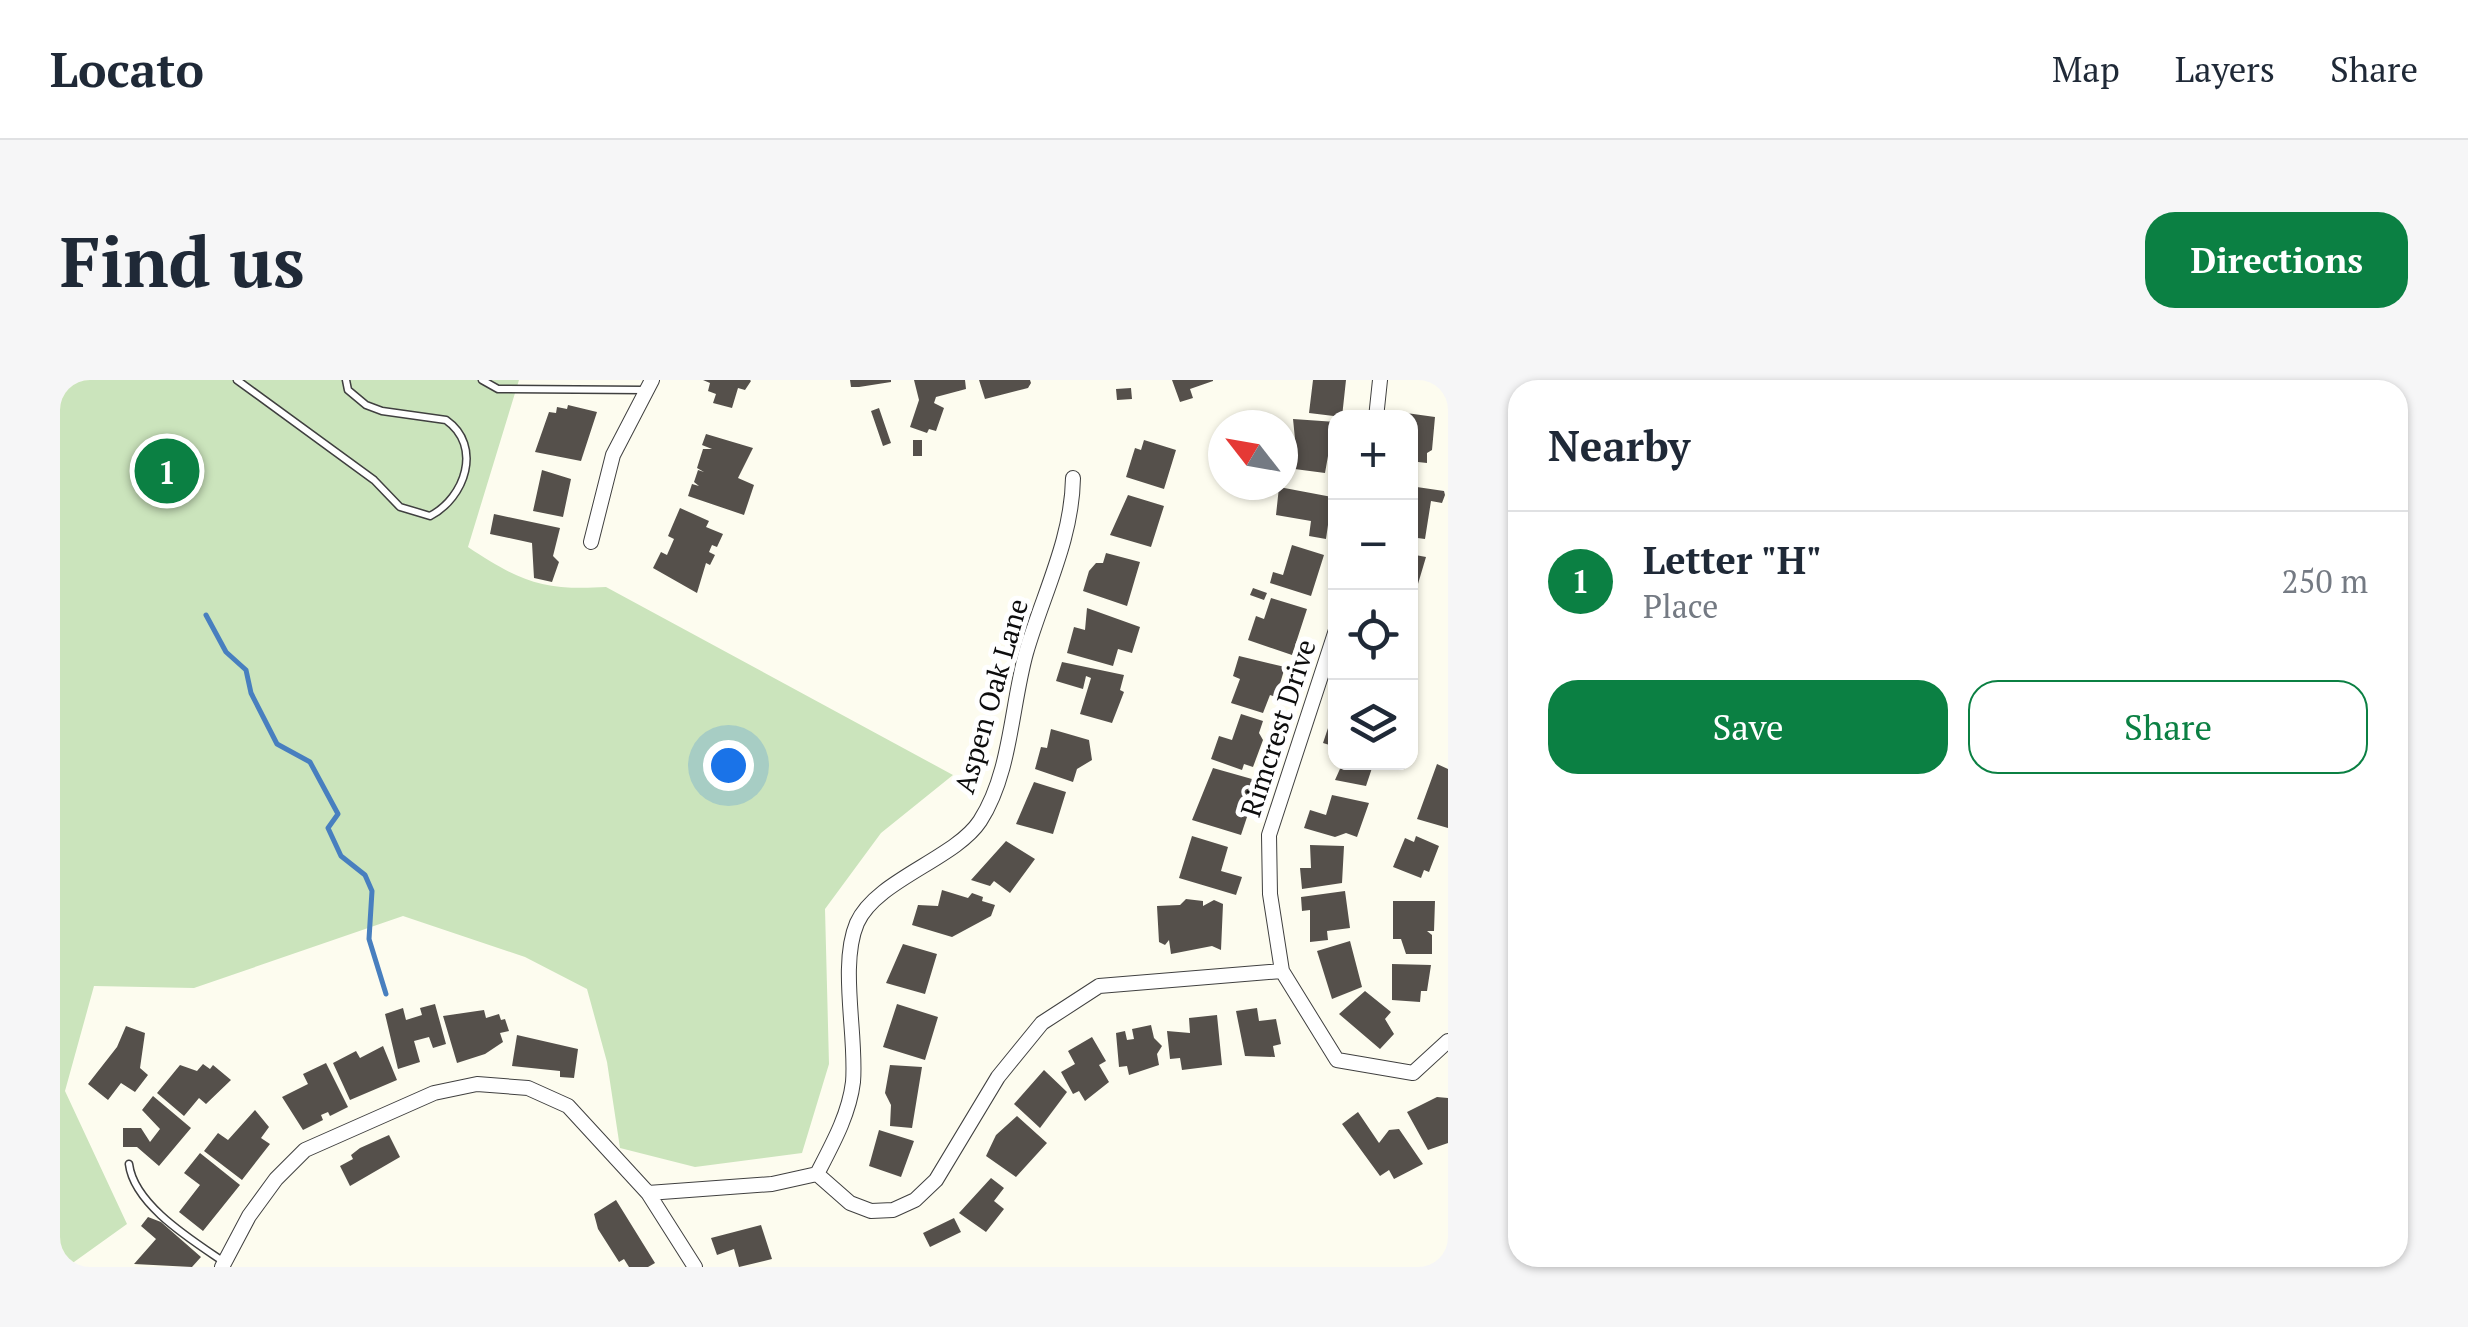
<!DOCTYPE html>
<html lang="en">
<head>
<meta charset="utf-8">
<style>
  :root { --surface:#fff; --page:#f6f6f7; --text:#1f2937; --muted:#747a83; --line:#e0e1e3; --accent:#0b8043 }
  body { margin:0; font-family:"PT Serif",serif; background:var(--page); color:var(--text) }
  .controls { position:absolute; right:30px; top:30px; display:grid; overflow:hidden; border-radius:20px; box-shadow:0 2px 8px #0004 }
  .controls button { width:90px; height:90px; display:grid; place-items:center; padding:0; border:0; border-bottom:2px solid var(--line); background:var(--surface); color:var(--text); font:50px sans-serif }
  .compass { position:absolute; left:1148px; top:30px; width:90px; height:90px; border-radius:50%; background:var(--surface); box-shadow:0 2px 8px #0004; rotate:301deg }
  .you { position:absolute; left:668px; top:385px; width:35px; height:35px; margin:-25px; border:8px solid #fff; border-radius:50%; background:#1a73e8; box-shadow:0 0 0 15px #1a73e833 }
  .badge { display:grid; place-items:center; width:65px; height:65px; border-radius:50%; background:var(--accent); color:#fff; font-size:32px; font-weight:700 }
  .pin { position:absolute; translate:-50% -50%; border:5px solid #fff; box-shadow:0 2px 10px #0006 }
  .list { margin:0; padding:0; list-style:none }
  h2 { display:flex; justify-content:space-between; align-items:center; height:130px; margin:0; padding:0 40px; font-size:42px }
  h2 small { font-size:32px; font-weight:400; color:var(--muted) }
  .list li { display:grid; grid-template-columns:65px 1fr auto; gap:30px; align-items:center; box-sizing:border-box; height:140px; padding:0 40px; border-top:2px solid var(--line) }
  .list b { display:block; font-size:38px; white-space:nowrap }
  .list p { margin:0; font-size:32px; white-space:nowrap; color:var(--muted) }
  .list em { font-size:32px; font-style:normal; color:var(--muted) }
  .actions { display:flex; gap:20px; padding:30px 40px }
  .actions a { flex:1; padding:22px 0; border:2px solid var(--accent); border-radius:30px; text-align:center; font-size:35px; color:var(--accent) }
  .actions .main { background:var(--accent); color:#fff }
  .icon { flex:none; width:55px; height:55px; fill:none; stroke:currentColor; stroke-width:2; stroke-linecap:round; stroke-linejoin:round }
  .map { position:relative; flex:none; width:1388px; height:887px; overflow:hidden; border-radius:30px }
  header { display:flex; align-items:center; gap:60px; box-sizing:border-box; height:140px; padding:0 50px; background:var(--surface); border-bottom:2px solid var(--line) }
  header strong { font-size:48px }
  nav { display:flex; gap:55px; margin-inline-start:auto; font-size:35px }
  .intro { display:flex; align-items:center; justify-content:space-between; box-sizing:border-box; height:240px; padding:0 60px }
  h1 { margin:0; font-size:70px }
  .button { padding:25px 45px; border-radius:30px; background:var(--accent); color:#fff; font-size:35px; font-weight:700 }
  main { display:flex; gap:60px; padding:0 60px }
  aside { flex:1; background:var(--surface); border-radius:30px; box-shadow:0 2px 8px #0004 }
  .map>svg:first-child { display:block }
  .green { fill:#cbe4bc }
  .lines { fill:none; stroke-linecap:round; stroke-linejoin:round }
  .stream { stroke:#487fbf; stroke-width:5 }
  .building { fill:#55504b }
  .service-casing { stroke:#404040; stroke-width:9 }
  .minor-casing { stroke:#404040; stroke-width:16 }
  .service { stroke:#fff; stroke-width:6 }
  .minor { stroke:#fff; stroke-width:14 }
  .labels { text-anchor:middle; stroke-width:10; stroke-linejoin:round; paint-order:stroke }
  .street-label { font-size:28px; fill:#0d0d0d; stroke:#fff }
</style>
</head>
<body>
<header>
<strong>Locato</strong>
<nav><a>Map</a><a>Layers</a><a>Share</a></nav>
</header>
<div class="intro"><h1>Find us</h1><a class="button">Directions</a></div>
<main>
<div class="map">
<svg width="1388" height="887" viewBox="0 0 1388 887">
  <rect width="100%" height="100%" fill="#fdfcef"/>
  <path class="green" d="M 0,0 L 459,0 L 408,167 C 459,201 483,211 546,207 L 893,395 L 821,453 L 765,529 L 769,684 L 742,773 L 635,787 L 560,768 L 547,682 L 527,609 L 465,577 L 343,536 L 134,608 L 34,606 L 5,711 L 67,844 L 7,887 L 0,887 Z"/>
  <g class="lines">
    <path class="stream" d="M 146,235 L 166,272 L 186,290 L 191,313 L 217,364 L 250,382 L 278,434 L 268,448 L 281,476 L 305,495 L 312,511 L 309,559 L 326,614"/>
  </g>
  <path class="building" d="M 643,0 L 690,0 L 691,1 L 685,10 L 678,8 L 672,28 L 653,23 L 656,14 L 648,11 L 650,3 Z
    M 790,0 L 831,0 L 831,2 L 799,7 L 791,7 Z
    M 854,0 L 905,0 L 906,9 L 876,17 L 874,23 L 884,28 L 876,51 L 869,49 L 867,53 L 850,47 L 859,20 Z
    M 919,0 L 970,0 L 971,3 L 968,8 L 925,19 Z
    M 1112,0 L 1153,0 L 1153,1 L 1130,9 L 1133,18 L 1120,22 Z
    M 1253,0 L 1286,0 L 1282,37 L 1249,33 Z
    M 1071,8 L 1072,19 L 1057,20 L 1056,9 Z
    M 508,25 L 537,32 L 521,81 L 475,72 L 489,32 L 496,33 L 497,27 L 507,29 Z
    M 819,28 L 831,63 L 823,66 L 811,31 Z
    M 1339,32 L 1375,37 L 1372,70 L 1367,73 L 1367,83 L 1358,82 L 1356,95 L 1350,95 L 1350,38 L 1338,38 Z
    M 1233,39 L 1276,42 L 1269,68 L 1276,68 L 1275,77 L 1268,76 L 1265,93 L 1227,88 L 1230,68 L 1236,69 Z
    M 646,54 L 693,68 L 678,98 L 694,105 L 684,135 L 628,116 L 632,104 L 639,106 L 634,102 L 638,90 L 644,92 L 637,88 L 643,69 L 652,69 L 642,65 Z
    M 853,60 L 862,60 L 862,76 L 853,76 Z
    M 1084,60 L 1116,70 L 1104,109 L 1066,97 L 1075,68 L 1081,70 Z
    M 482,90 L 511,99 L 503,137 L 473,131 Z
    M 1350,106 L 1384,111 L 1385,115 L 1382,123 L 1371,121 L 1365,159 L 1350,157 Z
    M 1219,107 L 1272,117 L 1266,159 L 1249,156 L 1251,141 L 1216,135 Z
    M 1068,115 L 1104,126 L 1091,167 L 1050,155 Z
    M 620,128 L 649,141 L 646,147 L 663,154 L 657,167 L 652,165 L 649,172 L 655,175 L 650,185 L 646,183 L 637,213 L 593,188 L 601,172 L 607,175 L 614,159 L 608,156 Z
    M 434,134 L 500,148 L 493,176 L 499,182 L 492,202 L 474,198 L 472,163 L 430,154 Z
    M 1232,165 L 1264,175 L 1251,216 L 1210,203 L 1213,192 L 1223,195 Z
    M 1046,173 L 1080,182 L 1067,226 L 1023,211 L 1029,191 L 1036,183 L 1043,183 Z
    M 1350,174 L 1366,177 L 1352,224 L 1350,224 Z
    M 1193,208 L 1207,213 L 1204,220 L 1190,215 Z
    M 1211,218 L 1247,229 L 1232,275 L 1188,260 L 1196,236 L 1204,239 Z
    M 1027,228 L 1080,247 L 1072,273 L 1058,269 L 1053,286 L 1007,273 L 1014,247 L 1025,250 Z
    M 1179,276 L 1225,287 L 1216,317 L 1210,315 L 1203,333 L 1171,323 L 1180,299 L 1173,296 Z
    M 1002,282 L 1064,295 L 1060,310 L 1064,312 L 1052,343 L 1020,334 L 1031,298 L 1026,296 L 1023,309 L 996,301 Z
    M 1181,334 L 1203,341 L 1199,353 L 1203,360 L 1193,387 L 1184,384 L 1182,390 L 1151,379 L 1159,356 L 1172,360 Z
    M 1270,342 L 1276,343 L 1276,367 L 1263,363 Z
    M 991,349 L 1029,360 L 1032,380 L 1017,389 L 1013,402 L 975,389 L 981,367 L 987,368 Z
    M 1283,382 L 1313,385 L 1306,406 L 1275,400 Z
    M 1377,384 L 1388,389 L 1388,448 L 1357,439 Z
    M 1153,388 L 1199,401 L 1181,455 L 1132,440 Z
    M 974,402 L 1006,412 L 993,454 L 956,444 Z
    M 1272,415 L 1309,423 L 1297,457 L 1286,453 L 1275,457 L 1244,448 L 1250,430 L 1266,435 Z
    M 1132,456 L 1168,467 L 1161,491 L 1182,497 L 1176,515 L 1119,498 Z
    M 1356,456 L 1379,466 L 1369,492 L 1364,490 L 1361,498 L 1333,487 L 1345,458 L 1354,462 Z
    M 946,461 L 975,479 L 950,513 L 934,501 L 930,506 L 911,500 Z
    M 1250,465 L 1284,466 L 1282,503 L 1242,509 L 1240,488 L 1251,488 Z
    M 882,510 L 908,518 L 912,513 L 923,517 L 922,521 L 935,525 L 931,536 L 892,557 L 852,545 L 858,525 L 878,526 Z
    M 1285,511 L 1290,548 L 1267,551 L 1268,560 L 1250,562 L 1250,530 L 1242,531 L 1241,517 Z
    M 1126,519 L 1143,521 L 1143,526 L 1154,520 L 1163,524 L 1161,570 L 1152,566 L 1111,574 L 1109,560 L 1105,565 L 1099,562 L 1097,526 L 1120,525 Z
    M 1333,521 L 1375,521 L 1374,551 L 1367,551 L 1372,555 L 1372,574 L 1346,574 L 1341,559 L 1333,559 Z
    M 1290,561 L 1302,607 L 1272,619 L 1257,571 Z
    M 843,564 L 877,574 L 865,614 L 826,603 Z
    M 1332,584 L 1371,585 L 1367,611 L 1361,611 L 1360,622 L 1332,620 Z
    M 1305,611 L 1331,632 L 1325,639 L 1334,654 L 1320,669 L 1279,634 Z
    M 375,624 L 386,664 L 373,668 L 369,657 L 354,661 L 360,682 L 338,689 L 325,634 L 343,628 L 346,640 L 362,635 L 360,628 Z
    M 837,624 L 878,637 L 865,680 L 823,667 Z
    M 1197,628 L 1199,641 L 1216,639 L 1221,664 L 1213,666 L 1215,677 L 1185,676 L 1176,631 Z
    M 424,630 L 426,638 L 439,634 L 441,640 L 445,639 L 449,651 L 440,653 L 443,662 L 425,674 L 397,683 L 383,636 Z
    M 1157,635 L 1162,685 L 1122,690 L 1120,678 L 1110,679 L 1107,651 L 1130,653 L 1129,638 Z
    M 1091,645 L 1094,658 L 1102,666 L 1097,674 L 1099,685 L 1069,695 L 1067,686 L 1059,687 L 1056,653 L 1065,651 L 1067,660 L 1074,659 L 1072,649 Z
    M 66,646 L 85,653 L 80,688 L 88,695 L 75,712 L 61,703 L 48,720 L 28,704 L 57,667 Z
    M 457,655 L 518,669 L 514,698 L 500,697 L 500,691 L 452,686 Z
    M 1032,657 L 1046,681 L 1039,685 L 1049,702 L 1025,721 L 1019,711 L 1013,714 L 1001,692 L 1015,684 L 1008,671 Z
    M 323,666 L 337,700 L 290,720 L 273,683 L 296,671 L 300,678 Z
    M 266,683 L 288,727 L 270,736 L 268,732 L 261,735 L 263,740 L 243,750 L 222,717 L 248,704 L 243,694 Z
    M 143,684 L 150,689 L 153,685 L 171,700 L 146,724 L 139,718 L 124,736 L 97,713 L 120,685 L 137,691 Z
    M 830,685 L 862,687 L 852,748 L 830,746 L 831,725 L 825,713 Z
    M 984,690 L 1007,712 L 980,748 L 954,724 Z
    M 93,716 L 131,748 L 99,786 L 77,767 L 63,767 L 63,748 L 81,748 L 90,762 L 100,749 L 82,730 Z
    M 1377,717 L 1388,718 L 1388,763 L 1368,770 L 1347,732 Z
    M 195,730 L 209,747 L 201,758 L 210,764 L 182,800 L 144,771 L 158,753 L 168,760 Z
    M 1298,732 L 1319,763 L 1329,750 L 1339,749 L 1363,784 L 1334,799 L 1329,790 L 1320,796 L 1282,744 Z
    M 957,736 L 987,763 L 956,797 L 926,776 L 936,755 Z
    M 819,750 L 854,761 L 841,797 L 809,786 Z
    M 329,755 L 340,777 L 290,806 L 280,786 L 293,779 L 291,775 L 300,768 Z
    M 140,773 L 180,805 L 143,851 L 119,832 L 140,805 L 124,793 Z
    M 931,798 L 944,808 L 934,821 L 944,829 L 926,852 L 899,833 Z
    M 556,820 L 595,883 L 588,887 L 569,887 L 564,879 L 559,882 L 538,849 L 534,834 Z
    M 88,837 L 101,842 L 141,877 L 132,887 L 74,884 L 96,859 L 81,846 Z
    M 894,838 L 901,852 L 870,867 L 863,853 Z
    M 701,845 L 712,879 L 679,887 L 674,869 L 657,875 L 651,858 Z"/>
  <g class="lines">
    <defs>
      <path id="service" d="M 177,0 L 314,100 L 340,127 L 370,136 C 405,118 423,66 386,40 L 322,31 L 306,25 L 288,10 L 286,0
        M 422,0 L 438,9 L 584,10
        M 69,784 C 74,825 132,860 164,882"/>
      <path id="minor" d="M 1316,38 L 1320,0
        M 531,162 L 553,75 L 592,0
        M 1276,250 L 1209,455 L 1210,514 L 1222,591 L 1277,680 L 1353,693 L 1388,661
        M 757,794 L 790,823 L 811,831 L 833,830 L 855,820 L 876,800 L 938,697 L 982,643 L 1039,606 L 1222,591
        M 588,813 L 712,804 L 757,794 C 772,765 789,735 793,702 C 797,656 779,585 797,543 C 816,500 895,479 920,441 C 951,393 951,327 966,273 C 983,214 1012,160 1013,98
        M 162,887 L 189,836 L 216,799 L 245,770 L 374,713 L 417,704 L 468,708 L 508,726 L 588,813 L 635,887"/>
    </defs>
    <use href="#service" class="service-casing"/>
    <use href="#minor" class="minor-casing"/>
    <use href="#service" class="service"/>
    <use href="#minor" class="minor"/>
  </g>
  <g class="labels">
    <g class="street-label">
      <text transform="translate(931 316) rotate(-74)" y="10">Aspen Oak Lane</text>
      <text transform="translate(1218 348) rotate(-72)" y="10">Rimcrest Drive</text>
    </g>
  </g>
</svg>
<div class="controls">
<button>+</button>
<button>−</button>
<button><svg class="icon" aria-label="locate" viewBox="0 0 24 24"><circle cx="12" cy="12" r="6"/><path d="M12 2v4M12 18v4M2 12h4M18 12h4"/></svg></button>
<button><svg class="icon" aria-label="layers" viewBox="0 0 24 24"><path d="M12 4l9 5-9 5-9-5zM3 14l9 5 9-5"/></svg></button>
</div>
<svg class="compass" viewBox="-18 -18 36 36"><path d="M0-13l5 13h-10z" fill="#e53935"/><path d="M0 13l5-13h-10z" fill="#747a83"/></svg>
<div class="you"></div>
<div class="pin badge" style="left:107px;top:91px">1</div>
</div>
<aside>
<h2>Nearby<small></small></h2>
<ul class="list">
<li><span class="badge">1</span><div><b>Letter &quot;H&quot;</b><p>Place</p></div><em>250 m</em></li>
</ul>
<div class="actions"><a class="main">Save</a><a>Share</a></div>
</aside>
</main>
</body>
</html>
